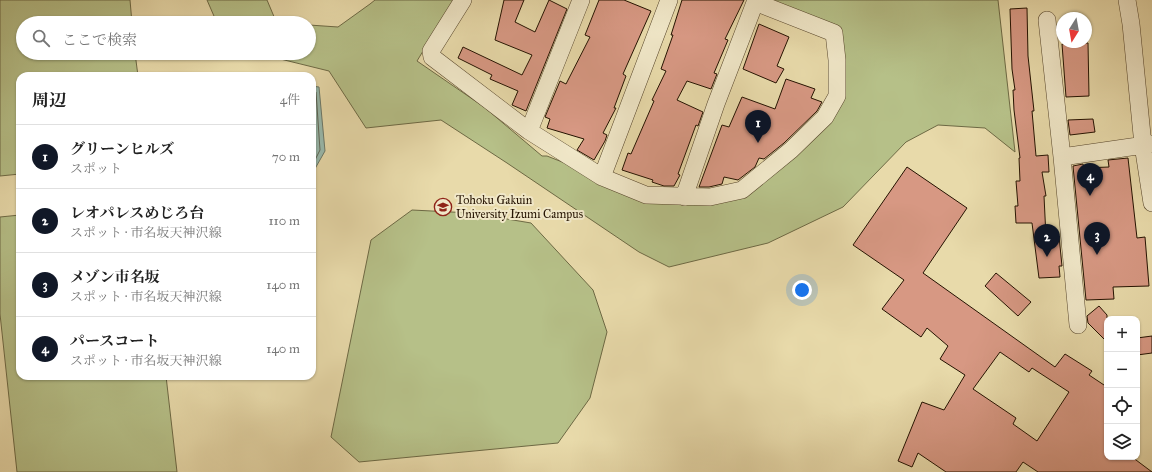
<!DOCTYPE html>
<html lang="ja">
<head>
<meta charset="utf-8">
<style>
  :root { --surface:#fff; --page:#f2f2f2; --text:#222; --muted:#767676; --line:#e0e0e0; --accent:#111827 }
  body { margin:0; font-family:"IM FELL Great Primer","Noto Serif JP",serif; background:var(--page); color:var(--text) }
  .controls { position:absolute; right:12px; bottom:12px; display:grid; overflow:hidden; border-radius:8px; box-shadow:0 1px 3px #0004 }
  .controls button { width:36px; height:36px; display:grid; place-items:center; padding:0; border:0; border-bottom:1px solid var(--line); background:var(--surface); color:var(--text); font:20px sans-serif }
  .compass { position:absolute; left:1056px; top:12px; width:36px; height:36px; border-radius:50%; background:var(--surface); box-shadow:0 1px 3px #0004; rotate:191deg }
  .you { position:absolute; left:802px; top:290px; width:14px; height:14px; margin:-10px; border:3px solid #fff; border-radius:50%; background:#1a73e8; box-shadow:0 0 0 6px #1a73e833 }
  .badge { display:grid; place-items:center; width:26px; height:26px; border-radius:50%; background:var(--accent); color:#fff; font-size:13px; font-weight:700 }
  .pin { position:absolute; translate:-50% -33px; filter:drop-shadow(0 1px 2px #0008) }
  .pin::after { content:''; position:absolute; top:21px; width:14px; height:12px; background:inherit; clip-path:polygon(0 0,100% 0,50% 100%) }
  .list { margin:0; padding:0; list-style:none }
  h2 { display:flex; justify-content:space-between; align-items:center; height:52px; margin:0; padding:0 16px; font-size:17px }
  h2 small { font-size:13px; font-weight:400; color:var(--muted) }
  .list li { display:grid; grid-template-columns:26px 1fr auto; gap:12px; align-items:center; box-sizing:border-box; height:64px; padding:0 16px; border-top:1px solid var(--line) }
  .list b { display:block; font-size:15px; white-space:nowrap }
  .list p { margin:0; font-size:13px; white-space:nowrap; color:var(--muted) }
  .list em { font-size:13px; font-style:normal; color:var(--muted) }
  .icon { flex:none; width:22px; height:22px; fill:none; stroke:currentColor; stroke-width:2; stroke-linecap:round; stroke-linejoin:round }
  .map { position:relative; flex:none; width:1152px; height:472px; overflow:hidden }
  .search { position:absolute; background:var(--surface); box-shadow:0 1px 3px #0004; left:16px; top:16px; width:300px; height:44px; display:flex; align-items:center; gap:10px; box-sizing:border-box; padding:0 14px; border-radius:22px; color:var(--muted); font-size:15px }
  .panel { position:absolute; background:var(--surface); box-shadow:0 1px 3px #0004; left:16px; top:72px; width:300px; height:308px; border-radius:12px }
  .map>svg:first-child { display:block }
  .green { fill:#b6c088; stroke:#6d6944 }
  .water { fill:#98baae; stroke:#6a7768 }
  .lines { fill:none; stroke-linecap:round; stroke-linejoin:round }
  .shore { stroke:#5e6657; stroke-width:1 }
  .building { fill:#d79883; stroke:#241200; fill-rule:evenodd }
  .minor-casing { stroke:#55442a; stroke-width:18 }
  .minor { stroke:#f0e7c8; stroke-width:17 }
  .labels { text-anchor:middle; stroke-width:4; stroke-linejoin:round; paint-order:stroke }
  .poi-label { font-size:12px; fill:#241200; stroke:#f0e7c8; text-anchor:start }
</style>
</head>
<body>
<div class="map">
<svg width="1152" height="472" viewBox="0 0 1152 472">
  <rect width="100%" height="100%" fill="#e8daaa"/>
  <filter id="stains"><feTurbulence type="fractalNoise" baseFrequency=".005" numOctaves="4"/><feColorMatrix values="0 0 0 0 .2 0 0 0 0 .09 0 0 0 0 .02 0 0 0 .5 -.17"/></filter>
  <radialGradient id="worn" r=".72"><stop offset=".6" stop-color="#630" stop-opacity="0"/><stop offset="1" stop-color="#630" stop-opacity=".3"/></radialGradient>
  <path class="green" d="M 0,0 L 130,0 L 132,23 L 23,23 L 23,53 L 135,53 L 138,76 L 20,76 L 20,174 L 0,176 Z
    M 207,0 L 267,0 L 275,19 L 290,23 L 217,23 Z
    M 375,0 L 454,0 L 417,61 L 484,107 L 542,156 L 547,156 L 646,195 L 742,190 L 837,96 L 834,33 L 756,0 L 998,0 L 1015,152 L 985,128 L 938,125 L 906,142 L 843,207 L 768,243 L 669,267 L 639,252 L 507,163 L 441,120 L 366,128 L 329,71 L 256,53 L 309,53 L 309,25 L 338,27 L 370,4 Z
    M 412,210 L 471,213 L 531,223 L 593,290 L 607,332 L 590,398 L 558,443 L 359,462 L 331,437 L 371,240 Z
    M 20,215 L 20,376 L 166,376 L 177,472 L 17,472 L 0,314 L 0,217 Z"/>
  <path class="water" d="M 312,86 L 319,87 L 325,151 L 312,174 Z"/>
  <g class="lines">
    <path class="shore" d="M 312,90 L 316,92 L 320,150 L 312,166
      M 312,109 L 315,149 L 312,155"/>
  </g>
  <path class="building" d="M 504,0 L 524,0 L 515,22 L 535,32 L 549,0 L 567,9 L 526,111 L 512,105 L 518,91 L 490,79 L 492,75 L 458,58 L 463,47 L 522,75 L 532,55 L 495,40 Z
    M 599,0 L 624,0 L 651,11 L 623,74 L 626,76 L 614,108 L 616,108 L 603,133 L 607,135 L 605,141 L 594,160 L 577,150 L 584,139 L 547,128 L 550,119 L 545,117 L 560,81 L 566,84 L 590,37 L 585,35 Z
    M 682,0 L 744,0 L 725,39 L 728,40 L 714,73 L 717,74 L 711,89 L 687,81 L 677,100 L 703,112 L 698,126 L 696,125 L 678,174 L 680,175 L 674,186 L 664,186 L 652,182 L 653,180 L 622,170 L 628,153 L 631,154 L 654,101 L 652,100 L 666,71 L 661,69 L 673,35 L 671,35 Z
    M 1027,8 L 1028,56 L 1034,111 L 1032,111 L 1036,156 L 1048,155 L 1049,172 L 1042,172 L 1046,196 L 1044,196 L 1046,237 L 1059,236 L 1062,266 L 1059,266 L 1060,277 L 1039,278 L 1032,223 L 1016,223 L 1015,206 L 1018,206 L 1016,181 L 1020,181 L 1019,158 L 1020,158 L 1014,110 L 1013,90 L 1015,90 L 1012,69 L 1010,9 Z
    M 759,24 L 789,37 L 777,66 L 784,69 L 776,83 L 743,69 Z
    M 1088,43 L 1089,96 L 1066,97 L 1062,44 Z
    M 786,79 L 815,89 L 811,98 L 822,102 L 817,111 L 784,143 L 764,159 L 759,158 L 755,167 L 738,180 L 724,177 L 722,184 L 709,187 L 699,187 L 722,125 L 729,127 L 742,97 L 775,109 Z
    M 1093,119 L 1095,132 L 1070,135 L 1068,120 Z
    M 1128,158 L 1137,238 L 1145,237 L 1149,286 L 1113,287 L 1114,299 L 1086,300 L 1073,166 L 1083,164 L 1084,168 L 1109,167 L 1108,160 Z
    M 907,167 L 967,208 L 923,273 L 1055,367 L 1065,354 L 1092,371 L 1089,375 L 1107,387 L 1107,457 L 1132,457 L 1152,472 L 1038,472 L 1023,462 L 1016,472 L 946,472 L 918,453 L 912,467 L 898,461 L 922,402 L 944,410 L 965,375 L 940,359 L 948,346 L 927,328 L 921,337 L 882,309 L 904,280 L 853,245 ZM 1000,352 L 1029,372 L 1032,368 L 1069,392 L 1037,441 L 1013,424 L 1016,418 L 973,389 Z
    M 996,273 L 1031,302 L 1018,316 L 985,286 Z
    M 1099,306 L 1107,315 L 1107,342 L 1088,323 L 1087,316 Z
    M 1152,336 L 1152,353 L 1137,355 L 1137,338 Z"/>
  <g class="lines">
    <defs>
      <path id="minor" d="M 463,0 L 431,51 L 432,57 L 529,131 L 602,177 L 646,195 L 710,197 L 742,190 L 791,150 L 825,117 L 837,96 L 837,60 L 834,33 L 755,2
        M 1127,0 L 1131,24 L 1143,145 L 1152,203
        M 1047,20 L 1062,157 L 1152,144
        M 529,131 L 581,0
        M 1062,157 L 1078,325
        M 602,177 L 669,0
        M 684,197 L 716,104 L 756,0"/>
    </defs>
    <use href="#minor" class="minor-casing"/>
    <use href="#minor" class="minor"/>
  </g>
  <defs>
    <symbol id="university-ring" viewBox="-11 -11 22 22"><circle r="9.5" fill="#f0e7c8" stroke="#8f2418" stroke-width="1.5"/><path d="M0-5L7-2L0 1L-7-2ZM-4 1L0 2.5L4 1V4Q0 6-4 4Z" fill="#8f2418"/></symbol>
  </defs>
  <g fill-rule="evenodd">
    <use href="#university-ring" x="433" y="197" width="20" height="20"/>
  </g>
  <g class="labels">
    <g class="poi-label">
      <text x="456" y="204">Tohoku Gakuin<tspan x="456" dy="14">University Izumi Campus</tspan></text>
    </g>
  </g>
  <rect width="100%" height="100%" filter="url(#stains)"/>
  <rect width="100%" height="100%" fill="url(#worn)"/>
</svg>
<div class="controls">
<button>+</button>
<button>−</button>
<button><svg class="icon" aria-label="locate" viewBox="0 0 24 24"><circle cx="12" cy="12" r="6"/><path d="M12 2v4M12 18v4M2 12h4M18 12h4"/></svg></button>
<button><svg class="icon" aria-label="layers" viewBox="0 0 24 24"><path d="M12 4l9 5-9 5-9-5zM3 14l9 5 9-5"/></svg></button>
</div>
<svg class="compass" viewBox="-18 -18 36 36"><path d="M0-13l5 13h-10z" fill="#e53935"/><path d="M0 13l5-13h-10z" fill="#767676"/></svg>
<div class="you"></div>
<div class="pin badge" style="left:758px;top:143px">1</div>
<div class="pin badge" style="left:1047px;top:257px">2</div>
<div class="pin badge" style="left:1097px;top:255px">3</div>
<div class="pin badge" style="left:1090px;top:196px">4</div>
<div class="search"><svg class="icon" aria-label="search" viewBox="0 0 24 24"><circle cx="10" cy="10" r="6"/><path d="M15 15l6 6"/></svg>ここで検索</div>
<section class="panel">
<h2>周辺<small>4件</small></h2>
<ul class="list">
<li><span class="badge">1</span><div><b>グリーンヒルズ</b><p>スポット</p></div><em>70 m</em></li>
<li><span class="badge">2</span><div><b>レオパレスめじろ台</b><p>スポット · 市名坂天神沢線</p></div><em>110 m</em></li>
<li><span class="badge">3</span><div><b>メゾン市名坂</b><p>スポット · 市名坂天神沢線</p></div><em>140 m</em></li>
<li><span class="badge">4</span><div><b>パースコート</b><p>スポット · 市名坂天神沢線</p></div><em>140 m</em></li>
</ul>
</section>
</div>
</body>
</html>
